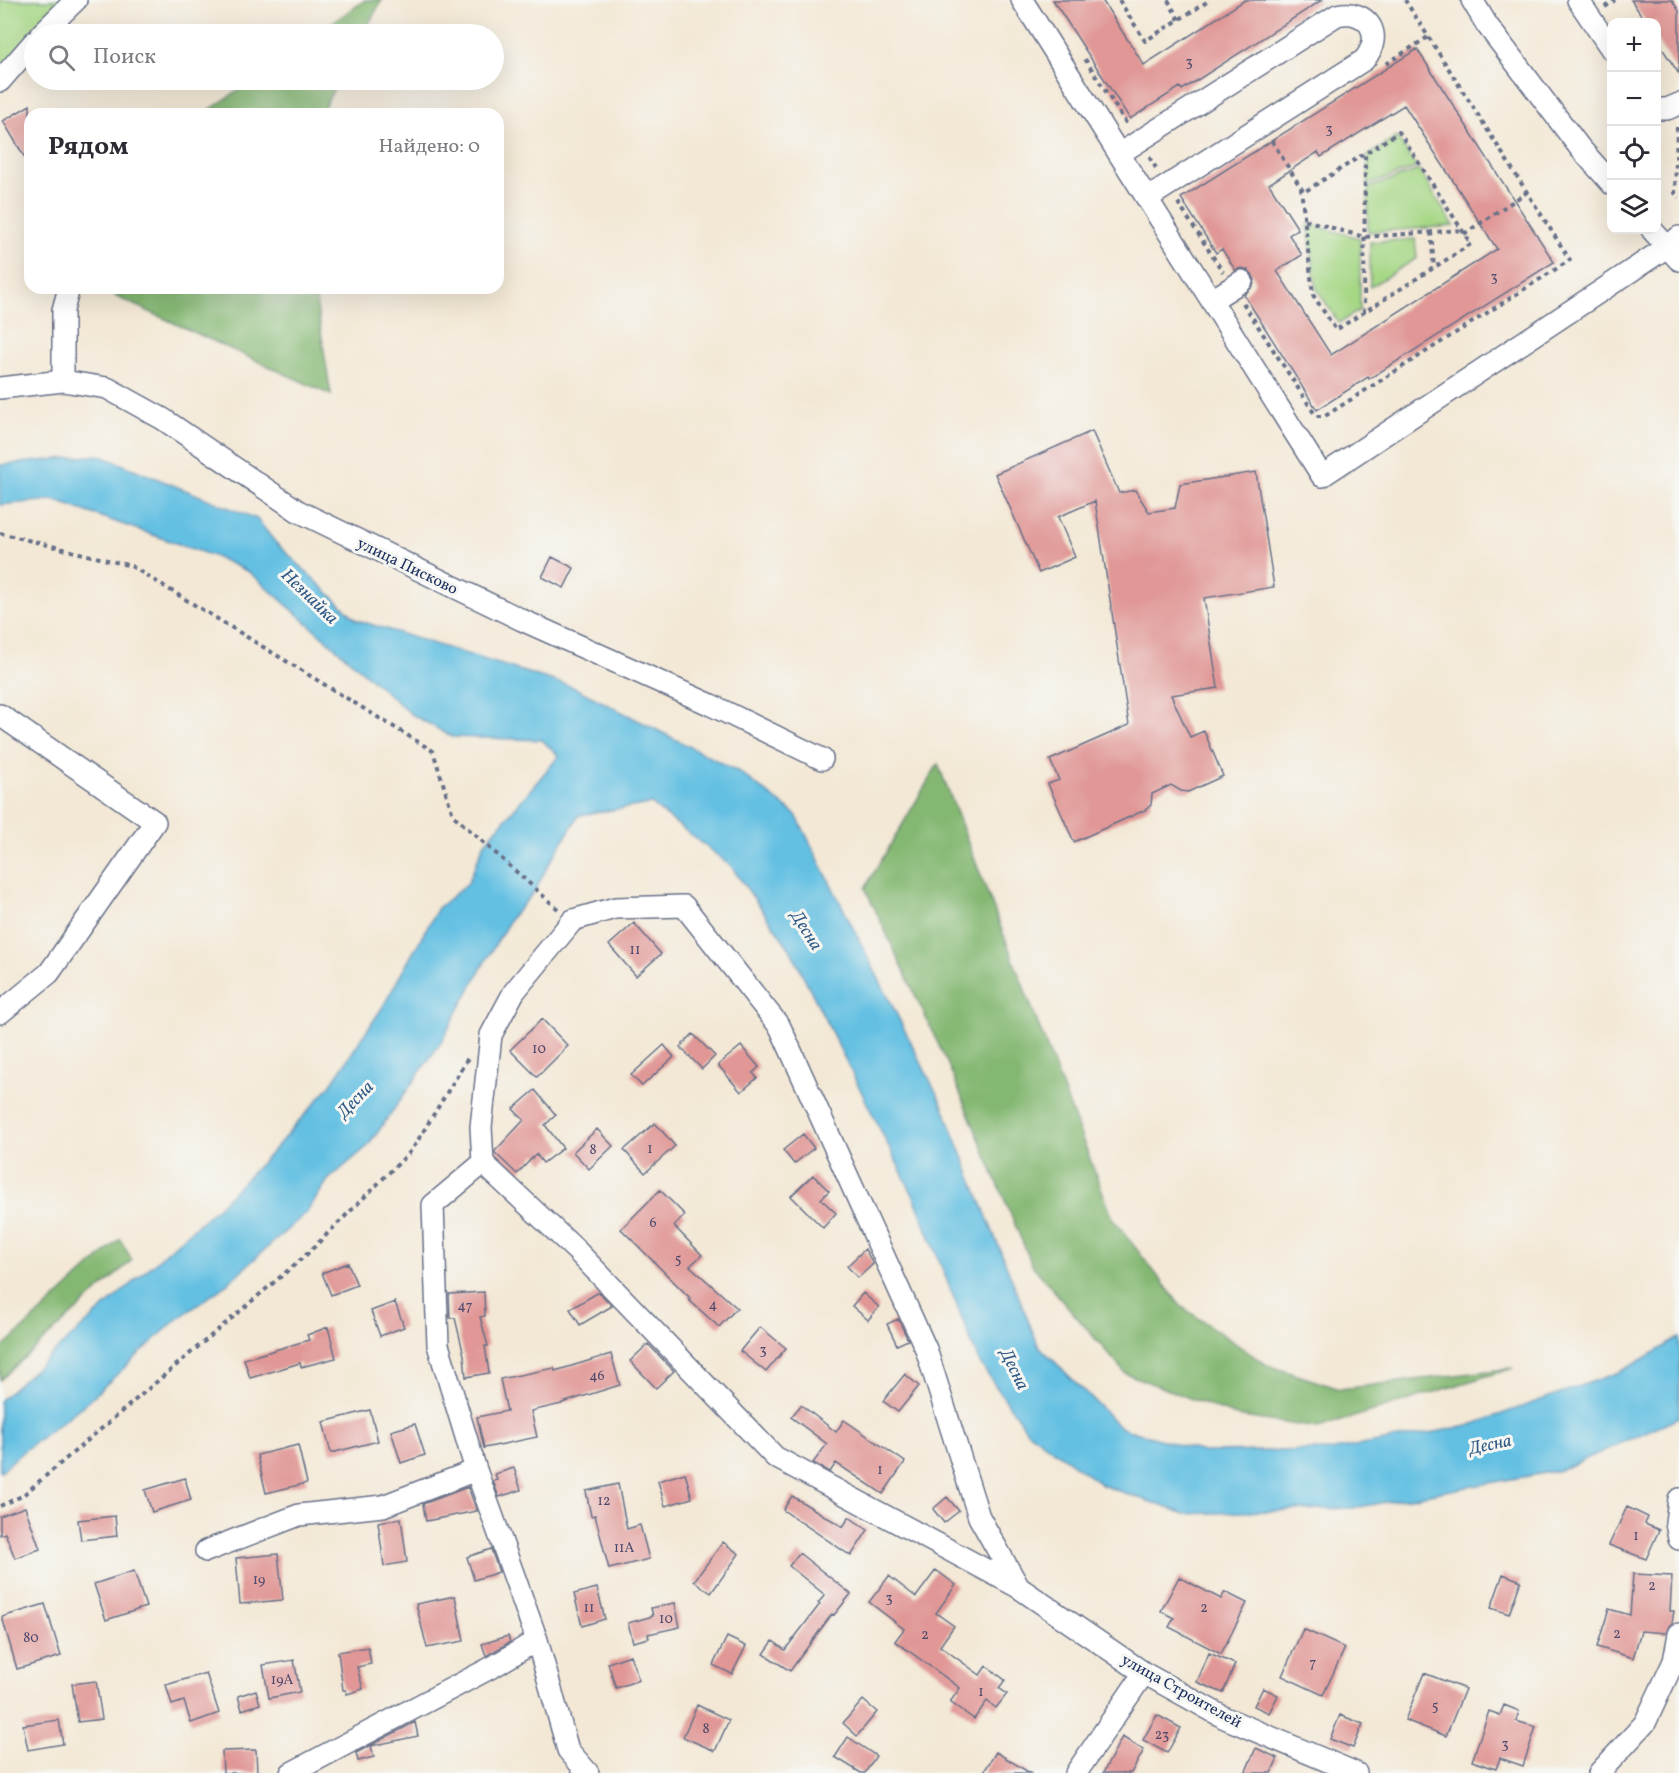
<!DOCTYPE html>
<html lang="ru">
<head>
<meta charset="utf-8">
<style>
  :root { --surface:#fff; --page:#f2f2f3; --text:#2b2b33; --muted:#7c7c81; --line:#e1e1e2 }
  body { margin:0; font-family:Vollkorn,serif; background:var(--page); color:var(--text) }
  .controls { position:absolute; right:18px; top:18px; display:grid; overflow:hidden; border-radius:12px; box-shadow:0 6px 24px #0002 }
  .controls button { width:54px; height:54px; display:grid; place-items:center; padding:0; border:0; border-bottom:2px solid var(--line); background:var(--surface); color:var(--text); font:30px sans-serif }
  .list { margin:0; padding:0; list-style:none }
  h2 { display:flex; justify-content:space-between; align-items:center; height:78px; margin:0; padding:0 24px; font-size:26px }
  h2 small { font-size:20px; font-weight:400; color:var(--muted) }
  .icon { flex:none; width:33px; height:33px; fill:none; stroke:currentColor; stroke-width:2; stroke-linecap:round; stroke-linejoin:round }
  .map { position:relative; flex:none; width:1679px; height:1773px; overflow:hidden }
  .search { position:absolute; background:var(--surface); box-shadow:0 6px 24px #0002; left:24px; top:24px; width:480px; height:66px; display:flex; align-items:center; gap:15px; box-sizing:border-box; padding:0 21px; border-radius:33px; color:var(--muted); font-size:22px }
  .panel { position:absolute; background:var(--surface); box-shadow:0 6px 24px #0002; left:24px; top:108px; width:480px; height:186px; border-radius:18px }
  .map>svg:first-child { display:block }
  .green { fill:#a6d785; stroke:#608372; stroke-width:1.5 }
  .forest { fill:#84b872; stroke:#507468; stroke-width:1.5 }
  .water { fill:#64c0e2; stroke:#4078a0; stroke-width:1.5 }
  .building { fill:#e09795; fill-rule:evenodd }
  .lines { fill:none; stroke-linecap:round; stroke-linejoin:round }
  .minor-casing { stroke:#677088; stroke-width:24 }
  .path { stroke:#677088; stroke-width:4; stroke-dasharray:4.5 4.5; stroke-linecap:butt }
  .minor { stroke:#fff; stroke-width:21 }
  .labels { text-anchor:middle; stroke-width:6; stroke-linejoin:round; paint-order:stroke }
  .number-label { font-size:14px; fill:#4c496c }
  .street-label { font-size:16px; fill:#1b2f5e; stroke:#f6f6f2 }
  .water-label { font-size:18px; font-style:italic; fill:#315a86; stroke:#f6f6f2 }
</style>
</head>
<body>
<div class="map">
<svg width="1679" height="1773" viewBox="0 0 1679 1773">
  <rect width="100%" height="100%" fill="#f6f6f2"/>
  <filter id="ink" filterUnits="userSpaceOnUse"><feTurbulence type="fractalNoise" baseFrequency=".0167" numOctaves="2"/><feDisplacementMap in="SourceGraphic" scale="12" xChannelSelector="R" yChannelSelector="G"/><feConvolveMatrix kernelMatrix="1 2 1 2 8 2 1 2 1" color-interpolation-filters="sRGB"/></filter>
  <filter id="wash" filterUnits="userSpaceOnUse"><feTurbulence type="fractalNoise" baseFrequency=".008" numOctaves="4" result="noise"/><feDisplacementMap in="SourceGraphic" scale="24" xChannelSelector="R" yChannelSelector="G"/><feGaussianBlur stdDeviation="1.35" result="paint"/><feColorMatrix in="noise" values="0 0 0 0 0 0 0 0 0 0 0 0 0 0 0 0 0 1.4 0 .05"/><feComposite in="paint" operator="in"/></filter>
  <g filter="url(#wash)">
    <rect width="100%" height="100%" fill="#f3e8d5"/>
    <path class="green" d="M 0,0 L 86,0 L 0,78 Z
      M 1397,137 L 1417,167 L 1368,185 L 1368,156 Z
      M 1419,170 L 1454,226 L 1368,232 L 1368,188 Z
      M 1308,224 L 1360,238 L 1360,310 L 1339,323 L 1316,288 Z
      M 1415,239 L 1417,258 L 1370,287 L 1370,242 Z"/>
    <path class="forest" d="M 365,0 L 382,0 L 363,34 L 316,34 Z
      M 253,80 L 339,80 L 320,114 L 204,114 Z
      M 118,288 L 314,288 L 331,395 L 115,296 Z
      M 938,764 L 1113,1219 L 1181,1306 L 1267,1365 L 1340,1389 L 1513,1368 L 1318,1428 L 1236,1416 L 1125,1373 L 1032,1265 L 949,1067 L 865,888 Z
      M 120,1239 L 132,1260 L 0,1380 L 0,1350 Z"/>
    <path class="water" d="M 99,455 L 257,519 L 275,542 L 357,620 L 573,687 L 739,772 L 796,815 L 942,1104 L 1038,1345 L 1121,1428 L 1203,1452 L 1334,1450 L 1468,1426 L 1622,1371 L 1679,1338 L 1679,1417 L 1561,1470 L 1353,1508 L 1185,1514 L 1102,1485 L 1027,1431 L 979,1362 L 915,1199 L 790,949 L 731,866 L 651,804 L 579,815 L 547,867 L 535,891 L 511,918 L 486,960 L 441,1042 L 368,1146 L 328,1180 L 307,1212 L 222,1288 L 176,1320 L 86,1403 L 21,1453 L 0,1472 L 0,1400 L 220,1205 L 270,1154 L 329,1087 L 382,1008 L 438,908 L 468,883 L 484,844 L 559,756 L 542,740 L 452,737 L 411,714 L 249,572 L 216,557 L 53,500 L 0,505 L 0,465 Z"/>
    <g id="blocks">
      <path class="building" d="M 1053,0 L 1102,0 L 1144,65 L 1245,0 L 1322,0 L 1182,90 L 1180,87 L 1130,119 Z
        M 1631,0 L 1672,0 L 1679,11 L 1679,74 L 1656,39 L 1656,22 L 1646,22 Z
        M 1417,49 L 1554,262 L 1369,379 L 1368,377 L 1317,410 L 1244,295 L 1253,286 L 1255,280 L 1252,274 L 1248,270 L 1242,268 L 1235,270 L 1222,249 L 1216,253 L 1181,198 ZM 1404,105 L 1497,249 L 1331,355 L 1277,271 L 1302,255 L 1289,235 L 1298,229 L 1269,184 L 1318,152 L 1321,157 Z
        M 30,105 L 30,166 L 3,121 Z
        M 1092,431 L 1119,493 L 1135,490 L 1149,512 L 1175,508 L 1180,484 L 1256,472 L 1274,587 L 1204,598 L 1218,688 L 1171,695 L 1190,737 L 1204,731 L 1223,776 L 1188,792 L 1181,791 L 1171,785 L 1152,794 L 1151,805 L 1145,810 L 1074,842 L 1048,784 L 1059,780 L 1050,760 L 1129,725 L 1095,501 L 1058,517 L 1075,557 L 1039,573 L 995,474 Z
        M 552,557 L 574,568 L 564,588 L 542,577 Z
        M 634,923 L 661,954 L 636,976 L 609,945 Z
        M 542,1019 L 568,1046 L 537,1077 L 510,1050 Z
        M 693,1034 L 715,1056 L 702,1069 L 680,1047 Z
        M 664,1045 L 674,1057 L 642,1086 L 631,1075 Z
        M 741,1046 L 759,1067 L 753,1073 L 757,1078 L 741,1092 L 718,1065 Z
        M 535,1090 L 556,1115 L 545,1125 L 563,1148 L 543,1163 L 536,1154 L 517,1174 L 495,1153 L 495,1151 L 524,1120 L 513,1109 Z
        M 655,1123 L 675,1146 L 645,1173 L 624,1150 Z
        M 597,1129 L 613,1146 L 589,1169 L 573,1152 Z
        M 803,1134 L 814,1148 L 794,1164 L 783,1150 Z
        M 813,1175 L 829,1191 L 821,1199 L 836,1213 L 823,1228 L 791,1196 Z
        M 660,1190 L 685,1215 L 674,1226 L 702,1255 L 690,1266 L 737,1308 L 719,1327 L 689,1300 L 690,1298 L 621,1229 Z
        M 865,1249 L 873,1264 L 858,1278 L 847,1266 Z
        M 348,1263 L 357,1285 L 331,1295 L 322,1273 Z
        M 484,1292 L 485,1316 L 480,1317 L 488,1346 L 485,1346 L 489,1373 L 466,1377 L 464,1355 L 455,1318 L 450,1318 L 449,1294 Z
        M 599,1292 L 612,1306 L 580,1325 L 570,1309 Z
        M 863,1293 L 879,1307 L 868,1320 L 852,1306 Z
        M 395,1302 L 404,1327 L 380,1336 L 371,1311 Z
        M 898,1319 L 908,1340 L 897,1345 L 887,1324 Z
        M 328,1327 L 336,1358 L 301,1367 L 300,1363 L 250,1378 L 244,1359 L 309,1340 L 307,1335 Z
        M 760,1327 L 786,1348 L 766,1372 L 740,1351 Z
        M 648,1344 L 674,1371 L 656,1388 L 630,1361 Z
        M 611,1354 L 620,1385 L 562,1403 L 562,1404 L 531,1411 L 537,1437 L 484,1448 L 477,1417 L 507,1411 L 500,1379 L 554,1368 L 555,1371 Z
        M 905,1374 L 919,1386 L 898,1412 L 883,1401 Z
        M 801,1405 L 836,1432 L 844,1420 L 905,1462 L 883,1494 L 836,1463 L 830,1472 L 813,1463 L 827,1444 L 791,1417 Z
        M 370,1410 L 378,1441 L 331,1453 L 323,1422 Z
        M 415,1424 L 425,1455 L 401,1463 L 391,1431 Z
        M 298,1445 L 307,1483 L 266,1493 L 257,1455 Z
        M 514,1468 L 521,1490 L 499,1497 L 493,1481 L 497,1480 L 495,1474 Z
        M 685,1473 L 692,1498 L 665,1506 L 658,1481 Z
        M 185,1478 L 191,1500 L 152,1512 L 145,1490 Z
        M 618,1484 L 627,1529 L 640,1525 L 649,1559 L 609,1569 L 595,1515 L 591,1516 L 586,1491 Z
        M 468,1487 L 477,1511 L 426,1521 L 423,1504 Z
        M 792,1496 L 843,1527 L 849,1517 L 868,1530 L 851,1556 L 783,1510 Z
        M 947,1497 L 959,1511 L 944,1523 L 933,1509 Z
        M 25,1507 L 40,1549 L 15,1558 L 5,1533 L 0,1535 L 0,1516 Z
        M 1627,1507 L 1648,1517 L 1645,1524 L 1659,1530 L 1646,1559 L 1609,1545 Z
        M 115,1516 L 117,1536 L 81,1540 L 78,1520 Z
        M 401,1518 L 407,1562 L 384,1566 L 378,1522 Z
        M 723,1542 L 739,1554 L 711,1593 L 694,1581 Z
        M 491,1549 L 499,1572 L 474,1580 L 467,1557 Z
        M 799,1553 L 851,1594 L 834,1615 L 832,1614 L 790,1671 L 764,1654 L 773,1641 L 785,1650 L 820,1604 L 818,1603 L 825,1595 L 789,1566 Z
        M 278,1554 L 283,1600 L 240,1604 L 236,1558 Z
        M 936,1570 L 956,1585 L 936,1613 L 954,1626 L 940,1646 L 980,1675 L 986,1666 L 1005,1680 L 999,1688 L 1007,1694 L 996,1708 L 987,1701 L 974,1719 L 950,1702 L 960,1688 L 895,1641 L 904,1629 L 869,1602 L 889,1576 L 916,1597 Z
        M 134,1571 L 146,1607 L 106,1620 L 94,1584 Z
        M 1503,1574 L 1521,1581 L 1509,1614 L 1491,1608 Z
        M 1633,1574 L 1672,1576 L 1670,1611 L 1674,1611 L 1672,1623 L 1669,1626 L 1666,1633 L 1641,1631 L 1633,1658 L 1597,1647 L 1609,1609 L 1630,1615 Z
        M 1179,1577 L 1221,1599 L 1225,1592 L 1247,1603 L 1221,1654 L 1169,1627 L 1174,1618 L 1161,1611 Z
        M 597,1588 L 605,1619 L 582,1626 L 574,1594 Z
        M 455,1596 L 464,1641 L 427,1648 L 416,1604 Z
        M 675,1603 L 680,1627 L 648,1634 L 649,1638 L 633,1642 L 628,1623 L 653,1616 L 651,1608 Z
        M 45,1604 L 61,1656 L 17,1669 L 2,1617 Z
        M 1303,1629 L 1345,1648 L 1323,1695 L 1282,1676 Z
        M 508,1636 L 510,1642 L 486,1656 L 482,1644 Z
        M 727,1637 L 746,1646 L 732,1674 L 713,1665 Z
        M 368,1647 L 371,1664 L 357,1667 L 363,1689 L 347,1694 L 346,1690 L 343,1690 L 338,1652 Z
        M 1209,1653 L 1235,1664 L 1223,1693 L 1197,1682 Z
        M 630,1655 L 639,1680 L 616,1688 L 608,1663 Z
        M 294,1660 L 300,1692 L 269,1698 L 263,1665 Z
        M 206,1673 L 219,1713 L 191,1723 L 184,1701 L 172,1705 L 166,1685 Z
        M 1424,1673 L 1465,1689 L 1446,1736 L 1405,1720 Z
        M 96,1681 L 102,1719 L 78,1722 L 72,1684 Z
        M 1263,1688 L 1278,1695 L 1269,1713 L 1254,1706 Z
        M 256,1690 L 260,1704 L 242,1710 L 238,1696 Z
        M 863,1700 L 877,1712 L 857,1736 L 843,1723 Z
        M 697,1705 L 729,1720 L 715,1751 L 683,1737 Z
        M 1504,1705 L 1519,1711 L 1516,1721 L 1536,1727 L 1523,1766 L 1500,1758 L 1496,1769 L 1472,1761 L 1489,1711 L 1500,1715 Z
        M 1157,1715 L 1181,1728 L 1167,1753 L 1143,1740 Z
        M 1340,1715 L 1363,1724 L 1353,1748 L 1330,1739 Z
        M 59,1720 L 63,1744 L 28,1750 L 23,1725 Z
        M 415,1722 L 418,1736 L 371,1746 L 374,1757 L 358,1761 L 356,1753 Z
        M 848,1737 L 876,1756 L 865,1773 L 861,1773 L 835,1757 Z
        M 1122,1737 L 1144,1750 L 1131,1773 L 1103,1773 Z
        M 1256,1748 L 1278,1758 L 1271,1773 L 1245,1773 Z
        M 256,1750 L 257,1773 L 223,1773 L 222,1751 Z
        M 996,1752 L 1030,1773 L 983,1773 Z"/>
    </g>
  </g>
  <g filter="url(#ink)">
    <use href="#blocks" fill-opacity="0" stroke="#677088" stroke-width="1.5"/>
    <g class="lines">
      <defs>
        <path id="minor" d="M 1022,0 L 1322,476 L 1667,247 L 1679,237
          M 1472,0 L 1487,25 L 1580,148 L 1612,184
          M 1578,0 L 1612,50
          M 41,34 L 76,0
          M 0,81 L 34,42
          M 1656,109 L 1667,109 L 1679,104
          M 1119,154 L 1337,15 C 1368,8 1385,35 1364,60 L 1148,198
          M 1652,230 L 1679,260
          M 1212,300 L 1242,281
          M 63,381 L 63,310 L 69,288
          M 0,388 L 63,381 L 107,388 L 163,419 L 298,511 L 522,620 L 709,704 L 822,759
          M 0,715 L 155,822 L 49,973 L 0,1013
          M 483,1163 L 481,1127 L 491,1035 L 514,992 L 573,920 L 615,908 L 684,906 L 780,1027 L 926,1349 L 979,1517 L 1018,1586
          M 1679,1499 L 1676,1522 L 1679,1539
          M 206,1551 L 299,1515 L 383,1506 L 476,1470
          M 291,1773 L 496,1665 L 537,1640
          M 588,1773 L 568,1750 L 537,1640 L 476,1470 L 438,1345 L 433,1205 L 483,1163 L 576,1250 L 775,1457 L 1018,1587 L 1144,1673 L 1225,1718 L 1356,1773
          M 1076,1773 L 1144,1673
          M 1599,1773 L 1645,1723 L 1674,1661 L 1679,1634"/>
      </defs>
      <use href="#minor" class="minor-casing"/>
      <path class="path" d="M 1119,0 L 1145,41 L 1210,0
        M 1168,0 L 1179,20
        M 1605,7 L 1615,0
        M 1085,59 L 1128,126
        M 1386,64 L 1428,37
        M 1677,127 L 1675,193 L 1679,198
        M 1272,141 L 1301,188 L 1304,192 L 1399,132 L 1471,244 L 1336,330 L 1313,295 L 1301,188
        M 1149,157 L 1158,171
        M 1178,203 L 1223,272
        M 1305,220 L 1364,237 L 1462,230
        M 1431,232 L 1434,268
        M 1464,234 L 1527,192
        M 1243,303 L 1316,416 L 1325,416 L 1570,260 L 1405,0
        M 1364,313 L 1365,154
        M 0,533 L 131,566 L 433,751 L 453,815 L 558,909
        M 0,1506 L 22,1496 L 305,1256 L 412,1150 L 468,1058"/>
      <use href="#minor" class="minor"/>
    </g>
  </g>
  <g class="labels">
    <g class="number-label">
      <text x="1189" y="66">3</text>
      <text x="1329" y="133">3</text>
      <text x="1494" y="281">3</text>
      <text x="635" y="954">11</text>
      <text x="539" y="1053">10</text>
      <text x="650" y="1153">1</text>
      <text x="593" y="1154">8</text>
      <text x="653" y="1227">6</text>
      <text x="678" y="1263">5</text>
      <text x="713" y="1309">4</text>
      <text x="465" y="1310">47</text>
      <text x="763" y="1354">3</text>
      <text x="597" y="1380">46</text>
      <text x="880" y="1474">1</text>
      <text x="604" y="1505">12</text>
      <text x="1636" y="1540">1</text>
      <text x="624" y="1552">11А</text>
      <text x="259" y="1584">19</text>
      <text x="1652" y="1590">2</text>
      <text x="889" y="1602">3</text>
      <text x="589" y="1612">11</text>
      <text x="1204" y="1612">2</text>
      <text x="666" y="1623">10</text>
      <text x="1617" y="1638">2</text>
      <text x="925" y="1639">2</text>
      <text x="31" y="1642">80</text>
      <text x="1313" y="1667">7</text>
      <text x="282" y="1684">19А</text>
      <text x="981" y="1696">1</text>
      <text x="1435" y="1710">5</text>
      <text x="706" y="1733">8</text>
      <text x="1162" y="1739">23</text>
      <text x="1505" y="1748">3</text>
    </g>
    <g class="street-label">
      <text transform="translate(408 565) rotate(26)" y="6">улица Писково</text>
      <text transform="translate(1182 1690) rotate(29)" y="6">улица Строителей</text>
    </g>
    <g class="water-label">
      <text transform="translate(310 596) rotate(44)" y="6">Незнайка</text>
      <text transform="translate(807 930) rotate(58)" y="6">Десна</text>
      <text transform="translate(355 1099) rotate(-46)" y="6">Десна</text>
      <text transform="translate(1015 1369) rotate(64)" y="6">Десна</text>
      <text transform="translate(1490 1444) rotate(-12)" y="6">Десна</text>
    </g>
  </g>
</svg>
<div class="controls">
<button>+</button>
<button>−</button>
<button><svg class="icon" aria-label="locate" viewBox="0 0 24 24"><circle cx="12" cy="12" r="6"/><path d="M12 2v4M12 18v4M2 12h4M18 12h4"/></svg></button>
<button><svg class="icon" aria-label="layers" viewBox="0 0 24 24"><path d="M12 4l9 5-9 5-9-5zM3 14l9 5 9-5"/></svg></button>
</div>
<div class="search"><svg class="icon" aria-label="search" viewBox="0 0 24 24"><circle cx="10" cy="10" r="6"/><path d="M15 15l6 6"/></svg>Поиск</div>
<section class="panel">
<h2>Рядом<small>Найдено: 0</small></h2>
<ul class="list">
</ul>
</section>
</div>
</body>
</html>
